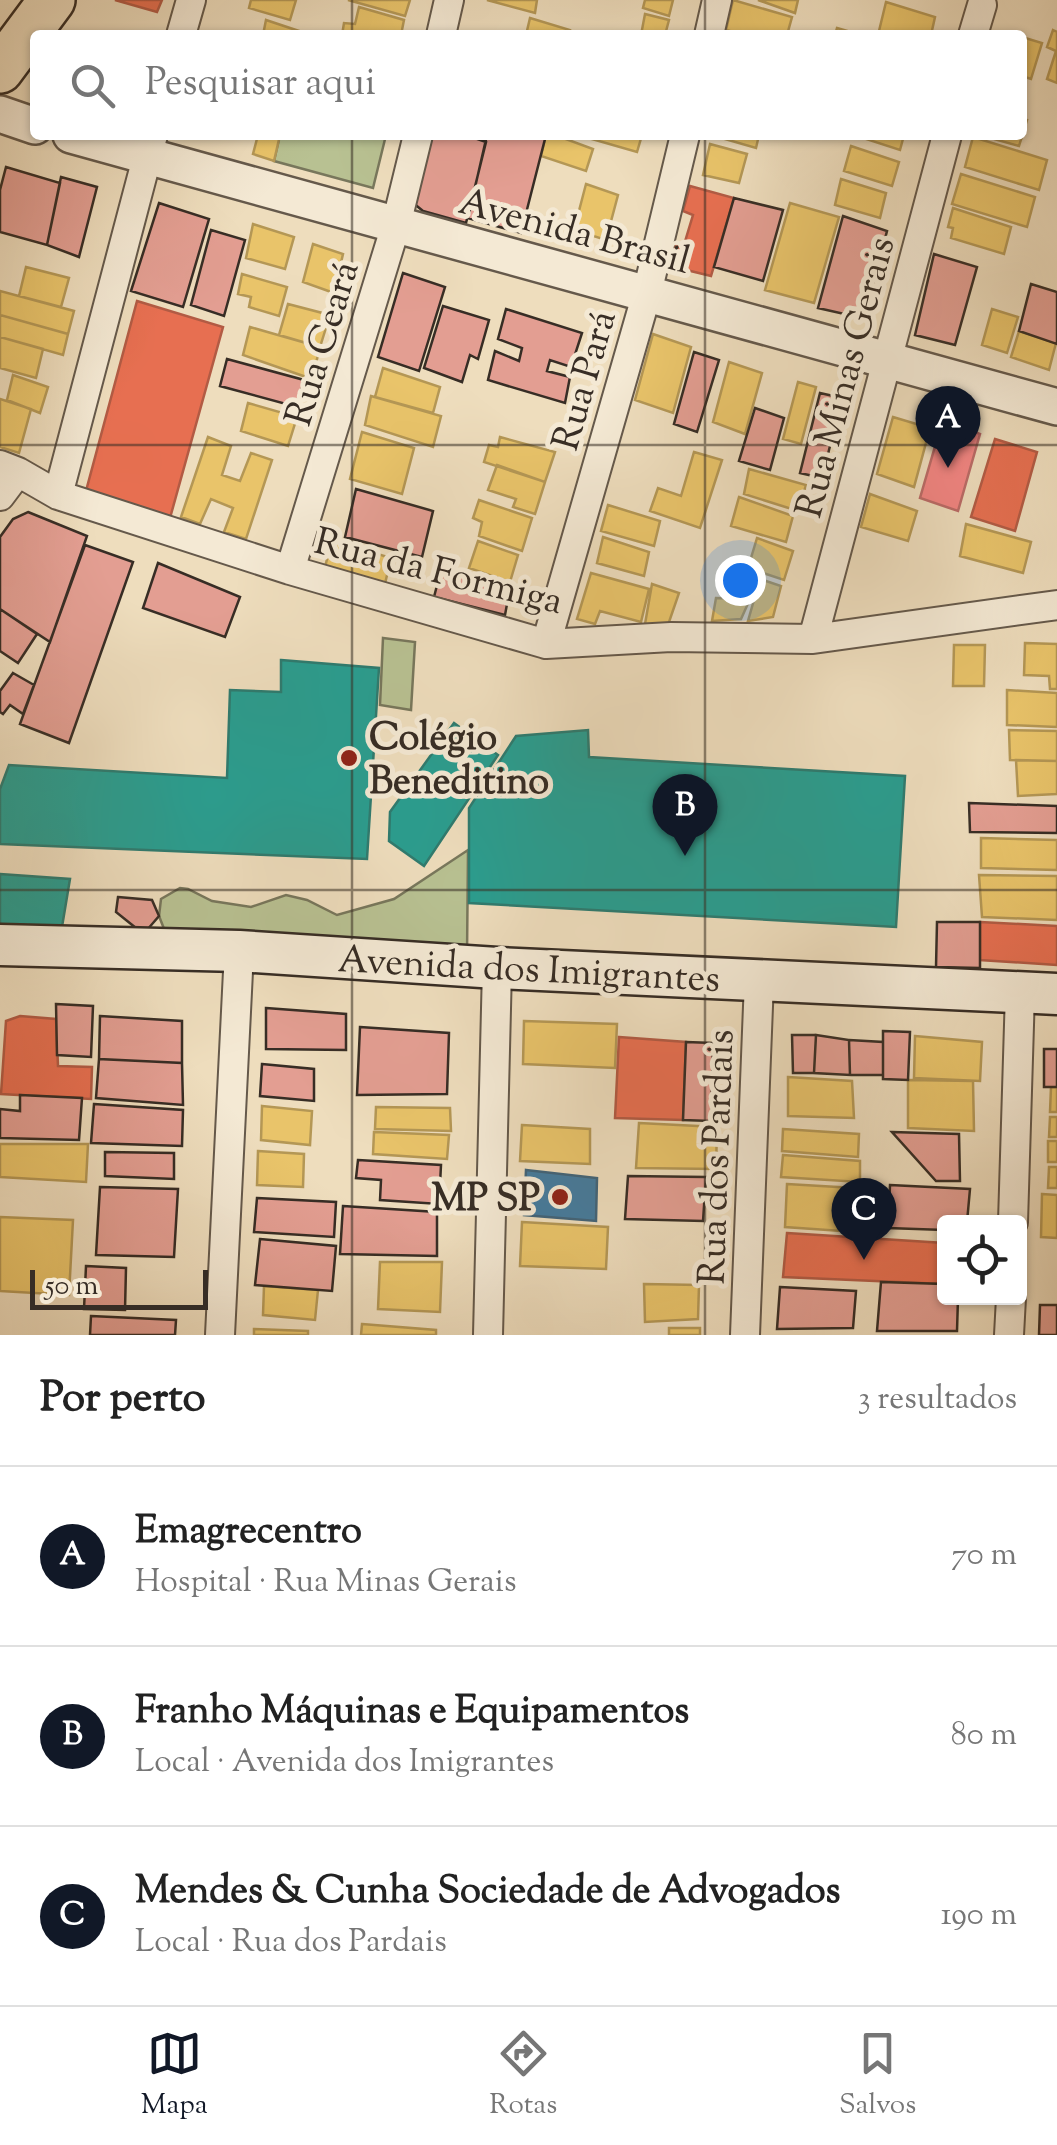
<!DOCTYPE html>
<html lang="pt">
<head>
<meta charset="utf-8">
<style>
  :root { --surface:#fff; --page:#f2f2f2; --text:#222; --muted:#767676; --line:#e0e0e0; --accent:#111827 }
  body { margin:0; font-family:"Sorts Mill Goudy",serif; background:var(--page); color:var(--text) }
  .controls { position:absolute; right:30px; bottom:30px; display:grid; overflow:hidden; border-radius:10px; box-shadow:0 2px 8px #0004 }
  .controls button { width:90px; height:90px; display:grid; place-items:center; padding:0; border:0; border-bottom:2px solid var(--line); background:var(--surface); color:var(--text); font:50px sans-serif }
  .scale { position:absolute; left:30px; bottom:25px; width:178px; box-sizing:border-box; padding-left:10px; border:5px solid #372d25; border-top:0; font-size:28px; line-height:35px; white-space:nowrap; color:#372d25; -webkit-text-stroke:8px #f4e9d4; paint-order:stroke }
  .you { position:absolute; left:740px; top:580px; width:35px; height:35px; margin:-25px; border:8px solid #fff; border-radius:50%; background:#1a73e8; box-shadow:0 0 0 15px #1a73e833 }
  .badge { display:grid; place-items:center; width:65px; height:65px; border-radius:50%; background:var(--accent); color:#fff; font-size:32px; font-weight:700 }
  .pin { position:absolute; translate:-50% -82px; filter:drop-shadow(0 2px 5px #0008) }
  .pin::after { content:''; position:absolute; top:52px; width:35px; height:30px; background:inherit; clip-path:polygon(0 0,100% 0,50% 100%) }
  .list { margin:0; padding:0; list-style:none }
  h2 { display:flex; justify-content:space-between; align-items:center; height:130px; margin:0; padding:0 40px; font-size:42px }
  h2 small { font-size:32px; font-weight:400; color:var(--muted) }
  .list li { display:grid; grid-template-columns:65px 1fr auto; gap:30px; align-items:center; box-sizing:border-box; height:180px; padding:0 40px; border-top:2px solid var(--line) }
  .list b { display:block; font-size:38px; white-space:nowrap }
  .list p { margin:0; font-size:32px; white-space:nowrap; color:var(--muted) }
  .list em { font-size:32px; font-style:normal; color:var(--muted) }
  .icon { flex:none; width:55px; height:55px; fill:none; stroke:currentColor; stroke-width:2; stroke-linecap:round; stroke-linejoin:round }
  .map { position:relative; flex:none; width:1057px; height:1335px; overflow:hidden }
  .search { position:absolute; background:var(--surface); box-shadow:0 2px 8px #0004; left:30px; right:30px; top:30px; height:110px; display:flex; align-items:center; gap:25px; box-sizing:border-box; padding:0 35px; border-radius:10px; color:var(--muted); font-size:38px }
  .sheet { height:670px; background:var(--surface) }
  nav { display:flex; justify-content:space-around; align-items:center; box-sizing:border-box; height:140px; border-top:2px solid var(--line); background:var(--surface); font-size:28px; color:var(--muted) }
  nav a { display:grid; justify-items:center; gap:5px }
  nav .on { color:var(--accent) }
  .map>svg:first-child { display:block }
  .green { fill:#b8c192; stroke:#78775c; stroke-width:2.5 }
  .homes { fill:#e9c46a; stroke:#b49755; stroke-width:2.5 }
  .shops { fill:#e76f51; stroke:#b25b44; stroke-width:2.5 }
  .schools { fill:#2a9d8f; stroke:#2e7b6f; stroke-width:2.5 }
  .health { fill:#f28482; stroke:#ba6a66; stroke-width:2.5 }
  .public { fill:#457b9d; stroke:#416479; stroke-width:2.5 }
  .building { fill:#e39e92; stroke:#372d25; stroke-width:2.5 }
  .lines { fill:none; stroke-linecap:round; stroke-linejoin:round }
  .minor-casing { stroke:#65594b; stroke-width:32 }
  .tertiary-casing { stroke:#65594b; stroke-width:40 }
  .secondary-casing { stroke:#372d25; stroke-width:45 }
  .primary-casing { stroke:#372d25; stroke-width:50 }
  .minor { stroke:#f4e9d4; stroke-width:28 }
  .tertiary { stroke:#f4e9d4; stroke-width:35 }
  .secondary { stroke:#f4e9d4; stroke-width:40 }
  .primary { stroke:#eeddbd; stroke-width:45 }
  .grid { fill:none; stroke:#372d25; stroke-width:2.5; stroke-opacity:0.55 }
  .poi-dot { fill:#8f2418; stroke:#f4e9d4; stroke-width:4 }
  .labels { text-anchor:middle; stroke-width:10; stroke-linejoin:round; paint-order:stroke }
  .street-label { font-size:38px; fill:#372d25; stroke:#f4e9d4 }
  .poi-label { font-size:38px; font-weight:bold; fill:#372d25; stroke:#f4e9d4; text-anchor:start }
</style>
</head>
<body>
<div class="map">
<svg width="1057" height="1335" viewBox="0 0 1057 1335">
  <rect width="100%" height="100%" fill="#eeddbd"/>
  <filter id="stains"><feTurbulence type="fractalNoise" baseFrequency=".002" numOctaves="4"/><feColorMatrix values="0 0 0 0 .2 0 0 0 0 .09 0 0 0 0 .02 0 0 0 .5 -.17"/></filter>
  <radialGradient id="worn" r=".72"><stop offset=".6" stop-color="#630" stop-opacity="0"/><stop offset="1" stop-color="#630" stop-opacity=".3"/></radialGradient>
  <path class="green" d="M 280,135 L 386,135 L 373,188 L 274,161 Z
    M 383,638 L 415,642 L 411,710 L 380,705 Z
    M 468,850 L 467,956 L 168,939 L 159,916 L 161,899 L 180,888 L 188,889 L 212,901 L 251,907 L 286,895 L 307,900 L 337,915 L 394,899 Z"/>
  <path class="homes" d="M 251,0 L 296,0 L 290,20 L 249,8 Z
    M 348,0 L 410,0 L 405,16 Z
    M 487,0 L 537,0 L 535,13 Z
    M 645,0 L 673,0 L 669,16 L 643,8 Z
    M 733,0 L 792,17 L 787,35 L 744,35 L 726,30 Z
    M 758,0 L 798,0 L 795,13 Z
    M 886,2 L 935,17 L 931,35 L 895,35 L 879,31 Z
    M 359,7 L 404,20 L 401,35 L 342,35 L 344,23 L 355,24 Z
    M 645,14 L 669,20 L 665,35 L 641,35 Z
    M 530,18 L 570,30 L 569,35 L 526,35 Z
    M 266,20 L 305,33 L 305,35 L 263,35 Z
    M 837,28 L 861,35 L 835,35 Z
    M 1053,30 L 1057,32 L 1057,83 L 1047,79 L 1056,51 L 1047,47 Z
    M 1022,37 L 1042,43 L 1031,79 L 1022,76 Z
    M 1022,118 L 1027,120 L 1019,146 L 980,135 L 1022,135 Z
    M 258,135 L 280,135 L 274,161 L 253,154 Z
    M 546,135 L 555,135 L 593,149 L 586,171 L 541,156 Z
    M 578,135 L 642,135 L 637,152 Z
    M 711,135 L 759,135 L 756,148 Z
    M 867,135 L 904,135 L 900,150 L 866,139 Z
    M 973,137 L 1047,160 L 1039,190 L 965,167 Z
    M 710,144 L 747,154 L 739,183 L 703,175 Z
    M 851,146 L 899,162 L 892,186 L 844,171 Z
    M 961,174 L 1035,197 L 1027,227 L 952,204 Z
    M 841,179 L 886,193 L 880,218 L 835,205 Z
    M 586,184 L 618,195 L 606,240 L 574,230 Z
    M 790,203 L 839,217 L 814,303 L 765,290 Z
    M 953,208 L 1011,227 L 1004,254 L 951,238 L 953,228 L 948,227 Z
    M 253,224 L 294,237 L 285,269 L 246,258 Z
    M 313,244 L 343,254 L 334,293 L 303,282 Z
    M 26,267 L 69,278 L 61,307 L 19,296 Z
    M 242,274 L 287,287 L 279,316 L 249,307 L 251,297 L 238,294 Z
    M 0,291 L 74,311 L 68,334 L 0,315 Z
    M 288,304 L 330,315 L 320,347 L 279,335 Z
    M 992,309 L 1018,317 L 1007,353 L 982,345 Z
    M 0,315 L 68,334 L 63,355 L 0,337 Z
    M 250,327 L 320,347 L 312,379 L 243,355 Z
    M 1019,331 L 1056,343 L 1049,370 L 1011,357 Z
    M 653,334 L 691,347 L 673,413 L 635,400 Z
    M 0,337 L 43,349 L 36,378 L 0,368 Z
    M 729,362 L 762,373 L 745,434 L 713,422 Z
    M 383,368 L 440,387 L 433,413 L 375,397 Z
    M 13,375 L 48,387 L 40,413 L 7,400 Z
    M 798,382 L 816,387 L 801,444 L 783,439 Z
    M 371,396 L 441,416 L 433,447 L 365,425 Z
    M 0,399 L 31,409 L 19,453 L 0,447 Z
    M 248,403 L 297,417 L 288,446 L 241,431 Z
    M 893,417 L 930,428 L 914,487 L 877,474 Z
    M 362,432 L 414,448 L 402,494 L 350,479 Z
    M 208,437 L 231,446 L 222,475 L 240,481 L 251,453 L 272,460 L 246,539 L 224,532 L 233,508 L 211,499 L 200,524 L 181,517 Z
    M 500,437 L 555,452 L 545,482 L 484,462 L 489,445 L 498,447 Z
    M 694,452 L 722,460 L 700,528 L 650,511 L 658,488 L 681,496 Z
    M 497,465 L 545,482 L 535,514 L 513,507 L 516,499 L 488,490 Z
    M 749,469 L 806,485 L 798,511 L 744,494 Z
    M 870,494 L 917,511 L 908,541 L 861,527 Z
    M 739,497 L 793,516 L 786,542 L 731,526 Z
    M 479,500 L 532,518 L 522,551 L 479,536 L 482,522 L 473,518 Z
    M 608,505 L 660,521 L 654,546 L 601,531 Z
    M 966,524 L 1031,542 L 1023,573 L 960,556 Z
    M 603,537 L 649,552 L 644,576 L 597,563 Z
    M 757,538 L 793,551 L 784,580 L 748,568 Z
    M 332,540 L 391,558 L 384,588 L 324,571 Z
    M 478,541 L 518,555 L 510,582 L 469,568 Z
    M 591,573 L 649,589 L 641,622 L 600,611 L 595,624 L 577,619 Z
    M 760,579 L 781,586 L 773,617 L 748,621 Z
    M 652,584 L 679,593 L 668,625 L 645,624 Z
    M 716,598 L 750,599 L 741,619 L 712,621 Z
    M 1025,643 L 1057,644 L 1057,689 L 1050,689 L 1049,676 L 1024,675 Z
    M 954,645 L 985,645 L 984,686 L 953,686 Z
    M 1007,690 L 1057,693 L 1057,727 L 1007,725 Z
    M 1009,730 L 1057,731 L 1057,761 L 1010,760 Z
    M 1016,760 L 1057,761 L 1057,794 L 1018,796 Z
    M 981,838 L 1057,840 L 1057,870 L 981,868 Z
    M 979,875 L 1057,876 L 1057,920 L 982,917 Z
    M 524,1021 L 617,1024 L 615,1068 L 523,1064 Z
    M 915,1036 L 982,1042 L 980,1081 L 914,1078 Z
    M 788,1077 L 852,1081 L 854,1118 L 788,1116 Z
    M 908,1080 L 973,1081 L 974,1131 L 908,1128 Z
    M 1051,1087 L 1057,1087 L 1057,1112 L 1050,1112 Z
    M 262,1106 L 312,1111 L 310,1145 L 261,1140 Z
    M 376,1107 L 450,1108 L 451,1131 L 375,1129 Z
    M 1050,1117 L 1057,1117 L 1057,1137 L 1049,1137 Z
    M 639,1123 L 717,1127 L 716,1169 L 636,1168 Z
    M 522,1125 L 590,1129 L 590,1164 L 520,1161 Z
    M 783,1129 L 859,1134 L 858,1157 L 782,1151 Z
    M 374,1132 L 449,1135 L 447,1159 L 373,1154 Z
    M 1048,1141 L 1057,1141 L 1057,1162 L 1048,1162 Z
    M 0,1144 L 88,1144 L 86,1182 L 0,1177 Z
    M 258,1151 L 304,1154 L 303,1187 L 257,1185 Z
    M 783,1155 L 860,1161 L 860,1182 L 781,1177 Z
    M 1049,1167 L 1057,1167 L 1057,1188 L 1048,1188 Z
    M 787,1184 L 871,1189 L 870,1233 L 785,1227 Z
    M 1042,1194 L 1057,1195 L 1057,1238 L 1041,1237 Z
    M 0,1217 L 73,1220 L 69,1295 L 0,1291 Z
    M 522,1222 L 608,1227 L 606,1269 L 520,1266 Z
    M 380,1262 L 442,1262 L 440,1312 L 378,1309 Z
    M 644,1284 L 699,1285 L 698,1319 L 645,1322 Z
    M 264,1286 L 318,1290 L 315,1320 L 263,1315 Z
    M 362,1324 L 436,1330 L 436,1335 L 361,1335 Z
    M 669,1328 L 700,1328 L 700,1335 L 669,1335 Z
    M 254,1329 L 308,1331 L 308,1335 L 254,1335 Z"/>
  <path class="shops" d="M 115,0 L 162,0 L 157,12 Z
    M 690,186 L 734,198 L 711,276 L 670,266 L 674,246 L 683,248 L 693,215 L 683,211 Z
    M 137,301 L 223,327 L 170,518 L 86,491 Z
    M 995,439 L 1037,452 L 1015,531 L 971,517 Z
    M 980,922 L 1057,926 L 1057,965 L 980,960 Z
    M 20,1016 L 56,1019 L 58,1066 L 92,1067 L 91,1099 L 1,1094 L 6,1021 Z
    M 619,1037 L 686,1042 L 683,1120 L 615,1118 Z
    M 787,1233 L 944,1243 L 944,1284 L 783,1277 Z"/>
  <path class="schools" d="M 281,660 L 379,668 L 367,859 L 0,844 L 0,789 L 9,765 L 227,778 L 230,690 L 281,692 Z
    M 454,723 L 498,755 L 424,866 L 389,841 L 390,812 Z
    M 588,730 L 589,757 L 905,776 L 896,927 L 469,903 L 469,808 L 516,736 Z
    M 0,874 L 70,879 L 62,927 L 0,924 Z"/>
  <path class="health" d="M 943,419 L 980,434 L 958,511 L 920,498 Z"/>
  <path class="public" d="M 526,1170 L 597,1178 L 596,1221 L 524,1215 Z"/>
  <path class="building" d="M 431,135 L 466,135 L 486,142 L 466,223 L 423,211 L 412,202 Z
    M 487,135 L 546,135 L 521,233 L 468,218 Z
    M 6,167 L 60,183 L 47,245 L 0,232 L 0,190 Z
    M 61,177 L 97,187 L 79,257 L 47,245 Z
    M 734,198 L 783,210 L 763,281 L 714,267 Z
    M 159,203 L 209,219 L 183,307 L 131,291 Z
    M 843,216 L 887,231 L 868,305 L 853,316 L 818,308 Z
    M 211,230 L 245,240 L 224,316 L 191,305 Z
    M 934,254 L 977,267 L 955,345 L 915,335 Z
    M 403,273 L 445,287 L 419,371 L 378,357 Z
    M 1031,284 L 1057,292 L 1057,344 L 1019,331 Z
    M 443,306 L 489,320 L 478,359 L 470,355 L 462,382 L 424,368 Z
    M 506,309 L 582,333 L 571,367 L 550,360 L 547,371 L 570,377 L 565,403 L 488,380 L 495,351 L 519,361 L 522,348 L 498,339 Z
    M 694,352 L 719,360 L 697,432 L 674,424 Z
    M 227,359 L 304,380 L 297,407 L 220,386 Z
    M 820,393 L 842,398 L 822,478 L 800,473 Z
    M 755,408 L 784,418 L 770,470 L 739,461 Z
    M 356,489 L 433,511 L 422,557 L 345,537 Z
    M 28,512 L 87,536 L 50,642 L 0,609 L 0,537 L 13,519 Z
    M 85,545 L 133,562 L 69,743 L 20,724 Z
    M 158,563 L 240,597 L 225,637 L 143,608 Z
    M 442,566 L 510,588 L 505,615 L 434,597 Z
    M 0,609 L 37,634 L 18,663 L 0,651 Z
    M 13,673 L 34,685 L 23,714 L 10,705 L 3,714 L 0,712 L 0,691 Z
    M 969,803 L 1057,806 L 1057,833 L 970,832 Z
    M 118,897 L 152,900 L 159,916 L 147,930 L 136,928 L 116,912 Z
    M 937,922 L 980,922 L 980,968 L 936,967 Z
    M 56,1004 L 93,1006 L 91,1057 L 57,1055 Z
    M 266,1008 L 346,1014 L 346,1050 L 266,1049 Z
    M 100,1016 L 182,1021 L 182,1063 L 99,1059 Z
    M 360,1027 L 449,1033 L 447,1094 L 357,1095 Z
    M 883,1031 L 910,1032 L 908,1080 L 883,1079 Z
    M 792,1035 L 816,1035 L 814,1073 L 793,1073 Z
    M 816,1035 L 849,1040 L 850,1075 L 814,1073 Z
    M 849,1040 L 883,1042 L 883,1075 L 850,1075 Z
    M 686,1042 L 713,1043 L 711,1121 L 683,1120 Z
    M 1044,1049 L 1057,1049 L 1057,1087 L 1044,1087 Z
    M 99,1059 L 182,1063 L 183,1105 L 96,1098 Z
    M 262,1064 L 314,1069 L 314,1101 L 260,1096 Z
    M 20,1095 L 82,1098 L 79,1140 L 0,1138 L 0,1109 L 20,1111 Z
    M 94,1104 L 183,1110 L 182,1146 L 91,1143 Z
    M 892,1132 L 959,1134 L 960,1181 L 936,1181 Z
    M 105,1152 L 174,1153 L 174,1179 L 105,1176 Z
    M 358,1160 L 441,1165 L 439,1204 L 380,1200 L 381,1180 L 356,1178 Z
    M 628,1176 L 706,1177 L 703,1221 L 625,1219 Z
    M 890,1185 L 970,1189 L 967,1222 L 944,1222 L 944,1230 L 888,1228 Z
    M 100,1187 L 178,1189 L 174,1257 L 96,1255 Z
    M 257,1198 L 336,1202 L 334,1237 L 254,1232 Z
    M 343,1206 L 437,1212 L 437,1256 L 340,1254 Z
    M 260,1239 L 336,1246 L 332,1291 L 255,1285 Z
    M 86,1266 L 126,1268 L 125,1310 L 84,1309 Z
    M 881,1282 L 944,1284 L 944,1298 L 958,1298 L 957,1331 L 877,1331 Z
    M 780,1287 L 856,1291 L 853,1328 L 777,1329 Z
    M 1040,1305 L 1057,1305 L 1057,1335 L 1039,1335 Z
    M 91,1316 L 176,1320 L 175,1335 L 90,1335 Z"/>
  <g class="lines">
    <defs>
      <path id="minor" d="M 181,35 L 191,0
        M 441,35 L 449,0
        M 709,35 L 717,0
        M 973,35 L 982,5
        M 0,465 L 18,472 L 58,495 L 290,570 L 546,644 L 671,637 L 813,639 L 1057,605
        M 58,495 L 153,135
        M 0,496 L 18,472
        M 290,570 L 396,225 L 418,135
        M 813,639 L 947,135
        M 546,644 L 647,293 L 685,135
        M 1013,1222 L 1020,992
        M 220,1335 L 239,951
        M 488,1335 L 497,968
        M 745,1335 L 759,981
        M 1009,1335 L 1011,1298"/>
      <path id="tertiary" d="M 0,114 L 35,126
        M 71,135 L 1057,407"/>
      <path id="secondary" d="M 0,945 L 239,951 L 497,968 L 1057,994"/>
      <path id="primary" d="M 0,70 L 52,0"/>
    </defs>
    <use href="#minor" class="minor-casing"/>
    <use href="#tertiary" class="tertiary-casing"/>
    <use href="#secondary" class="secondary-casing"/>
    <use href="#primary" class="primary-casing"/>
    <use href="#minor" class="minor"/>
    <use href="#tertiary" class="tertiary"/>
    <use href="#secondary" class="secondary"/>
    <use href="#primary" class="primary"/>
  </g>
  <path class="grid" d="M 352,0 L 352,35M 705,0 L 705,35M 352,135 L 352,1335M 705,135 L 705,1335M 0,445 L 1057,445M 0,890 L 1057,890"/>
  <g class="poi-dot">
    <circle cx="349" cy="758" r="10"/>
    <circle cx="560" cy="1197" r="10"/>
  </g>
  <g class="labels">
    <g class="street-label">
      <text transform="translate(575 230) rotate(15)" y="13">Avenida Brasil</text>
      <text transform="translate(321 343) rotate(-73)" y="13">Rua Ceará</text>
      <text transform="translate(844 377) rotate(-75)" y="13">Rua Minas Gerais</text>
      <text transform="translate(583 380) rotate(-74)" y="13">Rua Pará</text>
      <text transform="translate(439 570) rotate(14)" y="13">Rua da Formiga</text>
      <text transform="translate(529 968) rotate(3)" y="13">Avenida dos Imigrantes</text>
      <text transform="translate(715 1157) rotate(-88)" y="13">Rua dos Pardais</text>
    </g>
    <g class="poi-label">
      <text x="369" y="749">Colégio<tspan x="369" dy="44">Beneditino</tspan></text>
      <text x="540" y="1210" text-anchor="end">MP SP</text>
    </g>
  </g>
  <rect width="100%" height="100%" filter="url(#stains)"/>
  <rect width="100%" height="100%" fill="url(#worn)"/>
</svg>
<div class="controls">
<button><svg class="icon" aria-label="locate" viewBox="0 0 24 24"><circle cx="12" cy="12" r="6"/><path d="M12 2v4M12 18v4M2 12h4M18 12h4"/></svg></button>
</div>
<div class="scale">50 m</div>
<div class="you"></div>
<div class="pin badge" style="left:948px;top:468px">A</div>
<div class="pin badge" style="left:685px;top:856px">B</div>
<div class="pin badge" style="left:864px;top:1260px">C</div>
<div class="search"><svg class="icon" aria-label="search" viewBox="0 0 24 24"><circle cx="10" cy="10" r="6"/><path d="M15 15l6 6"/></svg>Pesquisar aqui</div>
</div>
<section class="sheet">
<h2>Por perto<small>3 resultados</small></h2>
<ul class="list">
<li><span class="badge">A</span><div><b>Emagrecentro</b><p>Hospital · Rua Minas Gerais</p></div><em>70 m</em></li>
<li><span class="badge">B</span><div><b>Franho Máquinas e Equipamentos</b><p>Local · Avenida dos Imigrantes</p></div><em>80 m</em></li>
<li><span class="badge">C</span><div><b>Mendes &amp; Cunha Sociedade de Advogados</b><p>Local · Rua dos Pardais</p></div><em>190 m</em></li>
</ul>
</section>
<nav>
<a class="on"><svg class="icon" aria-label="map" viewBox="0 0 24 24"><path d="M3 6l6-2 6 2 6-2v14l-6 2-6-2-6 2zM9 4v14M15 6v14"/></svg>Mapa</a>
<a><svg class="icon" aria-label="directions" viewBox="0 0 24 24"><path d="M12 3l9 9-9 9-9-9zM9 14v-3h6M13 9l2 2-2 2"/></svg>Rotas</a>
<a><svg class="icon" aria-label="saved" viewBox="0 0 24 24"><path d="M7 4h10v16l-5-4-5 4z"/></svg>Salvos</a>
</nav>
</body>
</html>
